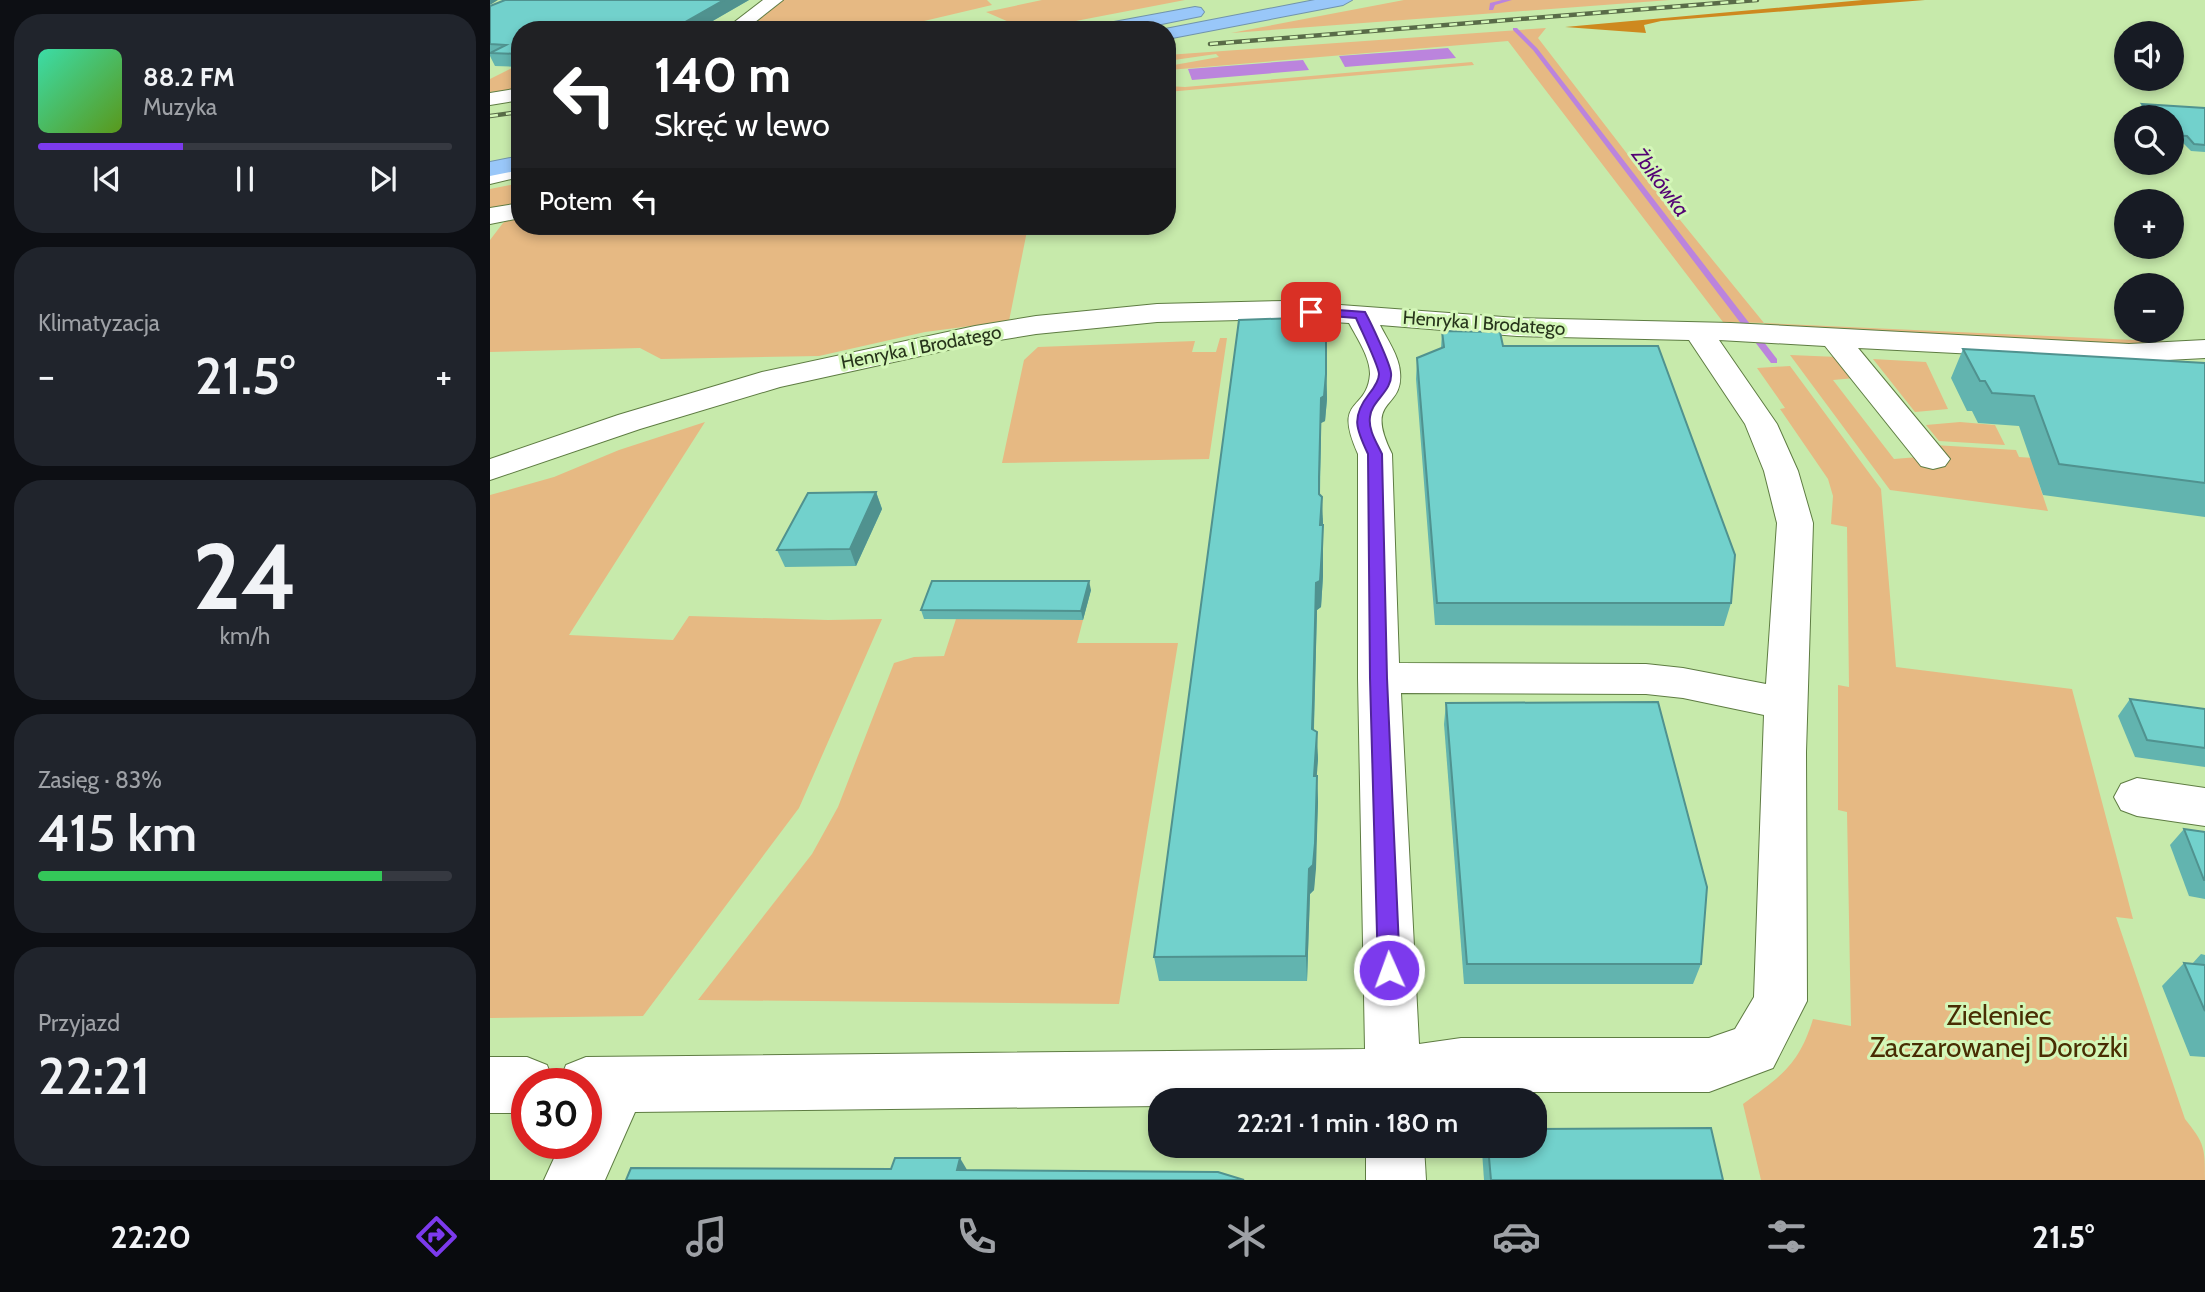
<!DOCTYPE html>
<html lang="pl">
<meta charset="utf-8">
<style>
:root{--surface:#171b24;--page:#20242c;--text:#f1f3f6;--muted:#9ea1a6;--line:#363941;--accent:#7c3aed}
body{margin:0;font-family:Cabin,sans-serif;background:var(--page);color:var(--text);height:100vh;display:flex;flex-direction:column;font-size:26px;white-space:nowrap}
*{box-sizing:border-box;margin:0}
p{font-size:23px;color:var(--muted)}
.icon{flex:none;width:38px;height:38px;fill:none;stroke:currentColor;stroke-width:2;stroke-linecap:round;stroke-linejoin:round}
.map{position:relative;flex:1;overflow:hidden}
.sheet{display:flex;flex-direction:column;gap:14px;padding:14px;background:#0d0f14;width:490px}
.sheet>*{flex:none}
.top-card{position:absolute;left:21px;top:21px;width:665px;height:214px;border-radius:28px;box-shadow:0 4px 10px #0003;background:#202124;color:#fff;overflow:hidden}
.buttons{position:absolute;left:1624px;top:21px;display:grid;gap:14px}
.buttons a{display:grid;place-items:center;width:70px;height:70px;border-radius:50%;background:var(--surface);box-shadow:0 4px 10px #0003;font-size:35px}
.speed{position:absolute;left:21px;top:1068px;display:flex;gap:14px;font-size:35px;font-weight:700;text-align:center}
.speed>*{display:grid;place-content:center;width:91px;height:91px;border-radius:50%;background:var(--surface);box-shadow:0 4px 10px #0003;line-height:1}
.speed .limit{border:10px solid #d22;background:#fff;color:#111}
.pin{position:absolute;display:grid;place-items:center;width:60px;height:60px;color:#fff;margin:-30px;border-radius:14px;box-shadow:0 4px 10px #0006}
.me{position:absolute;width:77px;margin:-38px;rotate:358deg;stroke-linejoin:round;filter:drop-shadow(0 0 5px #0008)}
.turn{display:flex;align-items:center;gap:24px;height:147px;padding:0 28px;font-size:32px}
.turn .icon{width:91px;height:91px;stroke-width:2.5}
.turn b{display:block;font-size:49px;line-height:60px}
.then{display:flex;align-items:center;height:66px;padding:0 28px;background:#0003;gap:14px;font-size:26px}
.big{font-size:52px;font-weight:600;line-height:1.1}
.sheet .widget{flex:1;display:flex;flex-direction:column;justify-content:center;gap:10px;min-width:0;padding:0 24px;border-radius:28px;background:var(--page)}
.sheet .dial{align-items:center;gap:0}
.dial b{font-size:91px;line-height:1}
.song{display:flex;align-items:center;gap:21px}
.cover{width:84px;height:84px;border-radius:10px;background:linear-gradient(135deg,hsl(160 70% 55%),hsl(90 70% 35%))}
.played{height:7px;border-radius:4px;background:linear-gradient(90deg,var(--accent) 35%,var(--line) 35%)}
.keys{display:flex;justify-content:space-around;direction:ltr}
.heat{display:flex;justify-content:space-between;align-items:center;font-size:38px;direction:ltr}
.charge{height:10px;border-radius:5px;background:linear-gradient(90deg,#34c759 83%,var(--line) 0)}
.trip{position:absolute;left:658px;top:1088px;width:399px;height:70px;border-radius:28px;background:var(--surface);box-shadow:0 4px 10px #0003;font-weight:600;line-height:70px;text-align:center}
.tab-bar{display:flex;height:112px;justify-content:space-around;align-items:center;background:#090b0e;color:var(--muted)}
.tab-bar .icon{width:49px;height:49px}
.tab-bar .current{color:var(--accent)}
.tab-bar b{font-size:32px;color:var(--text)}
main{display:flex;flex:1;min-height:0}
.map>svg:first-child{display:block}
.green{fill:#e6b983}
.forest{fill:#ce891f}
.water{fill:#bb84dd}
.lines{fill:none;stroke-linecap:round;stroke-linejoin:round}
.stream{fill:#bb84dd;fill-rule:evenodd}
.minor-casing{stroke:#5e7c42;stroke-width:2}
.highway-casing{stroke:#7194ab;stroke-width:2}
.minor{fill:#fff;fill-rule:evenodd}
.highway{fill:#99c7f9;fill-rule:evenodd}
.rail-casing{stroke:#596c48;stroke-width:4.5}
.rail{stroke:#d4f7b8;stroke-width:2.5;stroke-dasharray:8;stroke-linecap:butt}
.wall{fill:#62b4af}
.shaded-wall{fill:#50928f}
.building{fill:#72d1cc;stroke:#50928f;stroke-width:2}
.route{fill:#7c3aed;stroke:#51269a;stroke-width:2}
.labels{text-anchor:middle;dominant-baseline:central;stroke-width:6;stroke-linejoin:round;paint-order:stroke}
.far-street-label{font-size:19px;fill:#27341b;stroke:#d4f7b8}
.far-water-label{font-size:21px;font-style:italic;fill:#530274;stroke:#d4f7b8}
.near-park-label{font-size:28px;fill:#492d03;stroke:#d4f7b8}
</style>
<main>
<section class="sheet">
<div class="widget">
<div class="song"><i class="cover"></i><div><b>88.2 FM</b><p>Muzyka</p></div></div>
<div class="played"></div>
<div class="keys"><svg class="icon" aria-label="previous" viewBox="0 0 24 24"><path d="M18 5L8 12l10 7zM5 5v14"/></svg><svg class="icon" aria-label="pause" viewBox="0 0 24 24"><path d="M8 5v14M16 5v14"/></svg><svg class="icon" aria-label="next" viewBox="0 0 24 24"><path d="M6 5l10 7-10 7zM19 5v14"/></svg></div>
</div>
<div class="widget"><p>Klimatyzacja</p>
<div class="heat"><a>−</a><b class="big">21.5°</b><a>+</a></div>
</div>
<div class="widget dial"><b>24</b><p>km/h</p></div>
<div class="widget"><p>Zasięg · 83%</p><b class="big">415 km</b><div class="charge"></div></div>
<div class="widget"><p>Przyjazd</p><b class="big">22:21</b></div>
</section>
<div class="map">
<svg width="1715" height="1180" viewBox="0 0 1715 1180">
<rect width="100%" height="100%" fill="#c7eaab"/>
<g class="green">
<polygon points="293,0 497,0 502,5 396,30 252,30"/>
<polygon points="552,0 695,0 539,30 486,30 519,22 496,12"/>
<polygon points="914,0 1180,0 741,33"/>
<polygon points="1056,28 1048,38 1155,177 1274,323 1687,342 1632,344 1277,327 1274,323 1233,322 1018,41 679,70 684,65 729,57 726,54 677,61 677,55"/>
<polygon points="982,62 984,65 677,92 677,86 695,87"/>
<polygon points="30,64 30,89 0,92 0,79"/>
<polygon points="30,183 30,206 0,212 0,189"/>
<polygon points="30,214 30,226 538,226 519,321 435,332 329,356 171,359 150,348 0,352 0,240 13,223"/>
<polygon points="730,338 737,338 719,459 512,463 534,360 548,347 705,341 702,352 726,352"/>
<polygon points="1300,355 1348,357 1365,378 1343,380 1404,459 1428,457 1444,445 1526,450 1529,457 1559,459 1546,475 1558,511 1400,490"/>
<polygon points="1383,359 1436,362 1458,409 1425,412"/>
<path d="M 1300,366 L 1391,489 L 1406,667 L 1582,689 L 1643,919 L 1626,917 L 1695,1119 C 1715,1144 1715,1148 1715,1180 L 1271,1180 L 1253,1104 C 1291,1076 1309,1065 1323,1019 L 1361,1026 L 1357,812 L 1348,810 L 1348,685 L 1359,687 L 1357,527 L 1341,524 L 1343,496 L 1338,479 L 1290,409 L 1295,408 L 1267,368 Z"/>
<polygon points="215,422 79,635 183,640 199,616 338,620 392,619 309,808 153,1016 0,1018 0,495 64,477 129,450"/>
<polygon points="1470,422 1505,425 1515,445 1449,441 1436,425"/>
<polygon points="466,619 593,620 587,643 688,643 629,1004 208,1000 322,854 348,807 404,663 424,657 454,656"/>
</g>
<polygon class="forest" points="1373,0 1435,0 1171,21 1154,25 1156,33 1075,27"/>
<g class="water">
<polygon points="958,48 966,58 855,67 849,56"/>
<polygon points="813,60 819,70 702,80 698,69"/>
</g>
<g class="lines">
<g class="stream">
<polygon points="1012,0 1022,0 1005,5 1003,10 999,10 1000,3"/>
<polygon points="1023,28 1027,28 1047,48 1287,359 1287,363 1281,363 1043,50 1023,30"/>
</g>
<defs>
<g id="minor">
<polygon points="273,0 293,0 255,30 234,30"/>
<polygon points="30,88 30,100 0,105 0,93"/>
<polygon points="30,163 30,177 0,184 0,170"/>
<polygon points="30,203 30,218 0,224 0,208"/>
<path d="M 796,301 L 1027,318 L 1241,323 L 1639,344 L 1715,340 L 1715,358 L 1639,362 L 1368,348 L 1460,459 L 1455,466 L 1443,469 L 1431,466 L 1335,346 L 1229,340 L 1287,424 L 1308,471 L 1323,523 L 1316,752 L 1317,1001 L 1283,1068 L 1219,1092 L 971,1092 L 932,1101 L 670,1101 L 670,1106 L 145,1112 L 115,1180 L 54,1180 L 71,1143 L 96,1143 L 96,1083 L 69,1083 L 76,1065 L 96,1057 L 875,1049 L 868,678 L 868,454 C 842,396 877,413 880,374 C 880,357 867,338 859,323 L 796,319 L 667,322 L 546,334 L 485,344 L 290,387 L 150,429 L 0,480 L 0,459 L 128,415 L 272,372 L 485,326 L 546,316 L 667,304 ZM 890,325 L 1027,336 L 1199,340 L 1255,424 L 1274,471 L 1287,523 L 1276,684 L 1193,668 L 1156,664 L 909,663 L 902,454 C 873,396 914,411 910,372 C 909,356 897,339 890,325 ZM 911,693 L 1156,694 L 1193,698 L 1274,715 L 1264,997 L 1245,1029 L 1219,1038 L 971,1038 L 929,1044 Z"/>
<polygon points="1647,778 1715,788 1715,826 1647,816 1631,810 1624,797 1631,784"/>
<polygon points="0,1057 37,1057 57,1065 64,1083 37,1083 37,1113 0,1113"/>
<polygon points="876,1146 934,1146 936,1180 876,1180"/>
</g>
<g id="highway">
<polygon points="825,0 862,0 853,5 677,39 677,30 670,30"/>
<polygon points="705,7 711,8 714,12 711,16 642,30 604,30 613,24"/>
<polygon points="30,156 30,170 0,176 0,162"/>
</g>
</defs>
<use href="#minor" class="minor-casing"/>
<use href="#highway" class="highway-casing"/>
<use href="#minor" class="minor"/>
<use href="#highway" class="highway"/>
<defs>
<g id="rail">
<polyline points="720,44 1267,0"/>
<polyline points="0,116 30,112"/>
</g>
</defs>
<use href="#rail" class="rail-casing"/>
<use href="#rail" class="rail"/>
</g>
<g class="wall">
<polygon points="15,0 259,0 207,30 30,30 30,67 5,66 0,56 0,6"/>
<polygon points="1652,104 1715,108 1715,152 1701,151 1693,143 1682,142 1682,117 1654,117 1648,111"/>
<polygon points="952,331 1013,346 1241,603 1234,626 945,625 926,379 927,358 951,348"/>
<polygon points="833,336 837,399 835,421 831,423 830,495 833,525 833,576 831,607 827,610 824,729 828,759 826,776 828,802 824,890 820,894 817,981 669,981 664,957"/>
<polygon points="1473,349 1715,363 1715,517 1553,495 1529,426 1488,423 1482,411 1477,411 1461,378"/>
<polygon points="386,492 392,509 366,566 295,567 287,550"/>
<polygon points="601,590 593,620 434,619 431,610"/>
<polygon points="1640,699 1715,709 1715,767 1645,757 1628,716"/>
<polygon points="956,703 1211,964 1203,984 974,984 954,724"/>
<polygon points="1694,829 1715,832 1715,899 1699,896 1680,845"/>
<polygon points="1711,954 1715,955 1715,1057 1700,1056 1672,986 1694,963 1702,964"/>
<polygon points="993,1146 1045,1146 1233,1180 994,1180 992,1151"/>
</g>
<g class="shaded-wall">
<polygon points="0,0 8,0 0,5"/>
<polygon points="234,0 259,0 207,30 181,30"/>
<polygon points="836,337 837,399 835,421 831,423 829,520 829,494 831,398"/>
<polygon points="386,492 392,509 366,566 360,549"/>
<polygon points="832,497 833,523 830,551 830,525"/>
<polygon points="833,525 833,576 831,607 827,610 823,755 822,729 826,583"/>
<polygon points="599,581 601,590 593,620 591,611"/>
<polygon points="827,732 828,759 825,802 824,776"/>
<polygon points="827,776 828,802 826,869 824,890 820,894 817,981 816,956 819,869"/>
<polygon points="470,1158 483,1180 467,1170"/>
</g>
<g class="building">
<polygon points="15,0 234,0 181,30 30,30 30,54 0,53 16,45 0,44 0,6"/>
<polygon points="1652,104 1715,108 1715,145 1704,144 1697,136 1682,135 1682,117 1663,117"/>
<polygon points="805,318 833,322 833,336 836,337 836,374 834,396 831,398 829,477 829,494 832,497 830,525 833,525 832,549 830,581 826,583 823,703 822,729 827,732 824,776 827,776 825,843 823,865 819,869 816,956 664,957 749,320"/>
<polygon points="952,331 1010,332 1013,346 1168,346 1245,555 1241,603 947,603 927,358 954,347"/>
<polygon points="1473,349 1715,363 1715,483 1569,464 1544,396 1502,393 1495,381 1490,381"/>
<polygon points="386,492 360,549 287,550 318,493"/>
<polygon points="442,581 599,581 591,611 431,610"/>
<polygon points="1640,699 1715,709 1715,748 1657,740"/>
<polygon points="1168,702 1217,887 1211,964 977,964 956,703"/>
<polygon points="1694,829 1715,832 1715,880 1714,880"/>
<polygon points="1694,963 1715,965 1715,1011"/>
<polygon points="1221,1128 1233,1180 1001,1180 998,1146 1045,1146 1045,1129"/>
<polygon points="405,1158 470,1158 467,1170 728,1172 754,1180 136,1180 141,1168 401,1169"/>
</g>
<path class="route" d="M 821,308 L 875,312 C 881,323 900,363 901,373 C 903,391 881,401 880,417 C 878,430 887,443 892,454 L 897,678 L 910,970 L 907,977 L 899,979 L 892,977 L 888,970 L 880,678 L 878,454 C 866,429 861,417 879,394 C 883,389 889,381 889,374 C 888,364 871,330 866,318 L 816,314 L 816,309 Z"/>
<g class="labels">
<g class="far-street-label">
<text transform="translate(994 323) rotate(4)">Henryka I Brodatego</text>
<text transform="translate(431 347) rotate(-11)">Henryka I Brodatego</text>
</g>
<g class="far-water-label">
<text transform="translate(1171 182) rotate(53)">Żbikówka</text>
</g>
<g class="near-park-label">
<text x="1509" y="1015">Zieleniec<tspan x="1509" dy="32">Zaczarowanej Dorożki</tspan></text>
</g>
</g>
</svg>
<div class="buttons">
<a><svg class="icon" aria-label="sound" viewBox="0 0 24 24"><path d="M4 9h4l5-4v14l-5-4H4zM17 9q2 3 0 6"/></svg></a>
<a><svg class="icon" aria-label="search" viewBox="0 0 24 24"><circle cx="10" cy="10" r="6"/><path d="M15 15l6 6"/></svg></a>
<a>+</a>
<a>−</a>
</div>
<div class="speed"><div class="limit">30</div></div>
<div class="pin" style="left:821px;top:312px;background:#d93025"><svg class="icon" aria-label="arrive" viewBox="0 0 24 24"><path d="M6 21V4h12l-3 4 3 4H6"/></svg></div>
<svg class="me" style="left:899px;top:970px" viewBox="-20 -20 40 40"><circle r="17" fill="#7c3aed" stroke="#fff" stroke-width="3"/><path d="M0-11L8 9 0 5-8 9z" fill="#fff"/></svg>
<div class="trip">22:21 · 1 min · 180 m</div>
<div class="top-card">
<div class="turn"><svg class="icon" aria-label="left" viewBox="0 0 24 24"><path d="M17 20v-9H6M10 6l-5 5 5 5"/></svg><div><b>140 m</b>Skręć w lewo</div></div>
<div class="then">Potem<svg class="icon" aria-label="left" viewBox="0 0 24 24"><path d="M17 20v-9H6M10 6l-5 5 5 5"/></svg></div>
</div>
</div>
</main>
<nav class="tab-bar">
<b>22:20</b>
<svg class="icon current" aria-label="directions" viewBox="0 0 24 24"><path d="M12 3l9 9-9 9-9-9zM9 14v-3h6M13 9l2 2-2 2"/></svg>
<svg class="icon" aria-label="music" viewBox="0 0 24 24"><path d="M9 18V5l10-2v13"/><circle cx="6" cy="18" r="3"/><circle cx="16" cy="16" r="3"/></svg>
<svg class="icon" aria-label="phone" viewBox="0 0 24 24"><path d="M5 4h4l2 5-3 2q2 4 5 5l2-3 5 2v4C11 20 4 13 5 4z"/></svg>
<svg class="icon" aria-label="climate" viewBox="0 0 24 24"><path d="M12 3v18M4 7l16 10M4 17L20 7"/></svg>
<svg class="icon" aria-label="car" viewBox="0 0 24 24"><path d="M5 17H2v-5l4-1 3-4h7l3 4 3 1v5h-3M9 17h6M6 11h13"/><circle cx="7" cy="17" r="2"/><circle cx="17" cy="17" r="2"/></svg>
<svg class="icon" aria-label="filters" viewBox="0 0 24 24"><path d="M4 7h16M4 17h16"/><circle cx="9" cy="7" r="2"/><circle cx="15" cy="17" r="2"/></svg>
<b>21.5°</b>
</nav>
